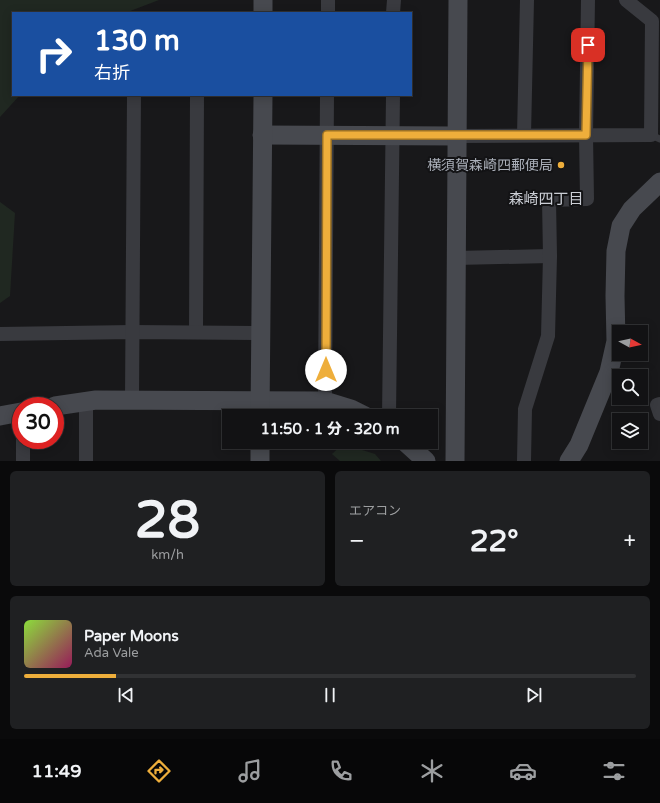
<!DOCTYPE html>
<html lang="ja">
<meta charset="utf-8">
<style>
:root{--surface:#121214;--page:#1f2022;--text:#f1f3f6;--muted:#9c9ea0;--line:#313234;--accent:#eeae3b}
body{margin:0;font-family:"Varela Round","Noto Sans JP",sans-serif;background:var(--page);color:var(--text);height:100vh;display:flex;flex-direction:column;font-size:15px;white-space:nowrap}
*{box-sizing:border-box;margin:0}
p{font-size:13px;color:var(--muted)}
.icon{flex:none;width:22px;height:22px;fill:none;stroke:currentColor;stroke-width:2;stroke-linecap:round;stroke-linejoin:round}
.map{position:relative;height:461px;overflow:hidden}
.side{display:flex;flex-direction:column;gap:10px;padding:10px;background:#0a0a0b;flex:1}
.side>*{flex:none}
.guide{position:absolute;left:12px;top:12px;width:400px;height:84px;border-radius:0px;box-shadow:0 2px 10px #0003,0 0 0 1px var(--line);background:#1a4fa0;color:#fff;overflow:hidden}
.needle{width:26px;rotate:98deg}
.controls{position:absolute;left:612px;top:325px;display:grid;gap:8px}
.controls a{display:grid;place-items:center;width:36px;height:36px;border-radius:0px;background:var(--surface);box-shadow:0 2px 10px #0003,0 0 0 1px var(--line);font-size:20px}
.speed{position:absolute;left:12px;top:397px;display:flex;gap:8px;font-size:20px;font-weight:700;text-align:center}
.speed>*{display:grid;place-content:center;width:52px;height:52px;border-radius:50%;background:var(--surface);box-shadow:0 2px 10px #0003,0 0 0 1px var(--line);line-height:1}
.speed .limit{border:6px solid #d22;background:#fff;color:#111}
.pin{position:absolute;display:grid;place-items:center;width:34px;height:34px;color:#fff;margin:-17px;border-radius:8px;box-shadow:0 2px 6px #0006}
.me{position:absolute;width:44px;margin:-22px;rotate:0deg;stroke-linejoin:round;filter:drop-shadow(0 0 3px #0008)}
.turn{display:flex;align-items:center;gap:14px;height:84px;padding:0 16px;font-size:18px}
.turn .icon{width:52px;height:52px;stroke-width:2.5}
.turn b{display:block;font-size:28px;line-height:34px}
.big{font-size:30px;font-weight:800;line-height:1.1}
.side .card{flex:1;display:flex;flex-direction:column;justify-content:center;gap:6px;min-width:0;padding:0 14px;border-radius:6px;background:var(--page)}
.side .dial{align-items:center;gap:0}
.dial b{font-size:52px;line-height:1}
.song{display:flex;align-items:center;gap:12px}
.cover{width:48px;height:48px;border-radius:6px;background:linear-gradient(135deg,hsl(90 70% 55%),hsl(330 70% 35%))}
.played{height:4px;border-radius:2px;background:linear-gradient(90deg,var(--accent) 15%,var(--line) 15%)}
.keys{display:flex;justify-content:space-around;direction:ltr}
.heat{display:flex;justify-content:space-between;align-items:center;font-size:22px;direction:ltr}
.side .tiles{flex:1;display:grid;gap:10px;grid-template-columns:1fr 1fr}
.card:last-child{grid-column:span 2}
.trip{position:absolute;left:222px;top:409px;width:216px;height:40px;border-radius:0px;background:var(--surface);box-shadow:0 2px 10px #0003,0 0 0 1px var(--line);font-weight:800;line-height:40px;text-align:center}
.tabs{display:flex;height:64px;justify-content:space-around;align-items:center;background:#070708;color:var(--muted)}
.tabs .icon{width:28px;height:28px}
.tabs .selected{color:var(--accent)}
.tabs b{font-size:18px;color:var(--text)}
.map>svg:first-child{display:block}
.green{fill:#202821}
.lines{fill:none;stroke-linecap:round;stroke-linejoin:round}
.lane{stroke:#393a3f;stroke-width:7}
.street{stroke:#393a3f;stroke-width:14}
.secondary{stroke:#47494f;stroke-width:19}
.route-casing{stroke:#9b7126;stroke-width:10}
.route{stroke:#eeae3b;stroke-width:7}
.poi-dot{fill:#eeae3b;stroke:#131315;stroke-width:1.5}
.labels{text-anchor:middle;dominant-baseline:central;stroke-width:4;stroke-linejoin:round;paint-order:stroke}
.poi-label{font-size:14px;fill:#aaafb9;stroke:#131315;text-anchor:end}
.neighbourhood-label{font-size:15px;fill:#cbced5;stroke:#131315}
</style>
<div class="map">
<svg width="660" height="461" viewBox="0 0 660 461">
<rect width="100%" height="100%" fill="#18181a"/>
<g class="green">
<polygon points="0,0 159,0 125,13 13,13 13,95 20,95 0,117"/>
<polygon points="0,202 15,213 10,296 0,303"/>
<polygon points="343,444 375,454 381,461 340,461 332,454"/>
</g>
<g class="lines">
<polyline class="lane" points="651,135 660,139"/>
<g class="street">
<polyline points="328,13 328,0"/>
<polyline points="393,13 394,0"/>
<polyline points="524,135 527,0"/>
<polyline points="457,136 651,135 652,21 626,0"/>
<polyline points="456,258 550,256"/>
<polyline points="196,332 197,95"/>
<polyline points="0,334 132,332 261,333"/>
<polyline points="86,400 86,461"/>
<polyline points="132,400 134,95"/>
<polyline points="325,401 327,95"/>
<polyline points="660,404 657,405 660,414"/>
<polyline points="389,416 393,95"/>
<polyline points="23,461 23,440"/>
<polyline points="524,461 525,409 548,336 550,256 549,200 587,199 586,135 588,0"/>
</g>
<g class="secondary">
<polyline points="263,13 263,0"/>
<polyline points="262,135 457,136"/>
<polyline points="55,406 96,400 325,401 351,409 365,416"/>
<polyline points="0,416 21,412"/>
<polyline points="260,416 263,95"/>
<polyline points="405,442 426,461"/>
<polyline points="260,461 260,442"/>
<polyline points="455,461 458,0"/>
<polyline points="569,461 579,445 609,372 616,341 615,296 616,251 621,226 632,209 660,182"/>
</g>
</g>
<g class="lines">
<defs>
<polyline id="route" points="326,370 327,135 586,135 588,45"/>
</defs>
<use href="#route" class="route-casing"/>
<use href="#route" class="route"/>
</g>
<circle class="poi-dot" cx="561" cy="165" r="4"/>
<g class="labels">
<g class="poi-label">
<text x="553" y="165">横須賀森崎四郵便局</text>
</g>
<g class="neighbourhood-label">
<text x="546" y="199">森崎四丁目</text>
</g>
</g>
</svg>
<div class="controls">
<a><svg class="needle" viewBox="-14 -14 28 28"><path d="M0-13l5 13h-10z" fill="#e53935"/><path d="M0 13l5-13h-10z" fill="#9c9ea0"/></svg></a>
<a><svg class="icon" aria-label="search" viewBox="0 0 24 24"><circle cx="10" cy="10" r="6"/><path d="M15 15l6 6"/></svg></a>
<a><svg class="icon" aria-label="layers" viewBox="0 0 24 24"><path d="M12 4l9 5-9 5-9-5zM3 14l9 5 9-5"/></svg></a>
</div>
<div class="speed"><div class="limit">30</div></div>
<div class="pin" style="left:588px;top:45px;background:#d93025"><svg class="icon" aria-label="arrive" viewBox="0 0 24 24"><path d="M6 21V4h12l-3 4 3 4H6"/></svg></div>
<svg class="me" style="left:326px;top:370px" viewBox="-20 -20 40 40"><circle r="19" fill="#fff"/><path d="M0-13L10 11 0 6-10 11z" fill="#eeae3b"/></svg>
<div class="trip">11:50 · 1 分 · 320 m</div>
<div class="guide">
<div class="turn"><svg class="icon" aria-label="right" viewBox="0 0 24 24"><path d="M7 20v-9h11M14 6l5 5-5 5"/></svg><div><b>130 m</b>右折</div></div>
</div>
</div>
<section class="side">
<div class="tiles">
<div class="card dial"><b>28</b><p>km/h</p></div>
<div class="card"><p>エアコン</p>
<div class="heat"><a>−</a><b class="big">22°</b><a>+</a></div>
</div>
<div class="card">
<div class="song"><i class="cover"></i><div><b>Paper Moons</b><p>Ada Vale</p></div></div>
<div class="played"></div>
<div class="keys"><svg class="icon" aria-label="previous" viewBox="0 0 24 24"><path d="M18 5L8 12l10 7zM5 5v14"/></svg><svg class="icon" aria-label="pause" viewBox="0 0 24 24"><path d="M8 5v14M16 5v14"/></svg><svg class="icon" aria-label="next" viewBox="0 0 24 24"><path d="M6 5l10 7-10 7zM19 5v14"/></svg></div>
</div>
</div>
</section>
<nav class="tabs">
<b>11:49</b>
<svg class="icon selected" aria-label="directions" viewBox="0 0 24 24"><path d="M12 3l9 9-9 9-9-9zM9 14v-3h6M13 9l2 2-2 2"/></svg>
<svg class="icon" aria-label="music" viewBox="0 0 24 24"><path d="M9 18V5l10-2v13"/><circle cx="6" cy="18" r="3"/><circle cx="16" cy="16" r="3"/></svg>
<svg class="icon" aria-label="phone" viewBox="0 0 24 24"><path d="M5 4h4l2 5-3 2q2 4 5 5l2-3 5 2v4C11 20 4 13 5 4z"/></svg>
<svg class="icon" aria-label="climate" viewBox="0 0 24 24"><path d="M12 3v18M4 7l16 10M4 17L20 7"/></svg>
<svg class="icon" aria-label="car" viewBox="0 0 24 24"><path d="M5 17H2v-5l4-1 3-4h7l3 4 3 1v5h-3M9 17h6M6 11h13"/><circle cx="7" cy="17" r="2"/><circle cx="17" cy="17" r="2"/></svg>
<svg class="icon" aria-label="filters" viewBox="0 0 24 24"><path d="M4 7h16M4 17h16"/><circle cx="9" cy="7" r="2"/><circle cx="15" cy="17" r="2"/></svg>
</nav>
